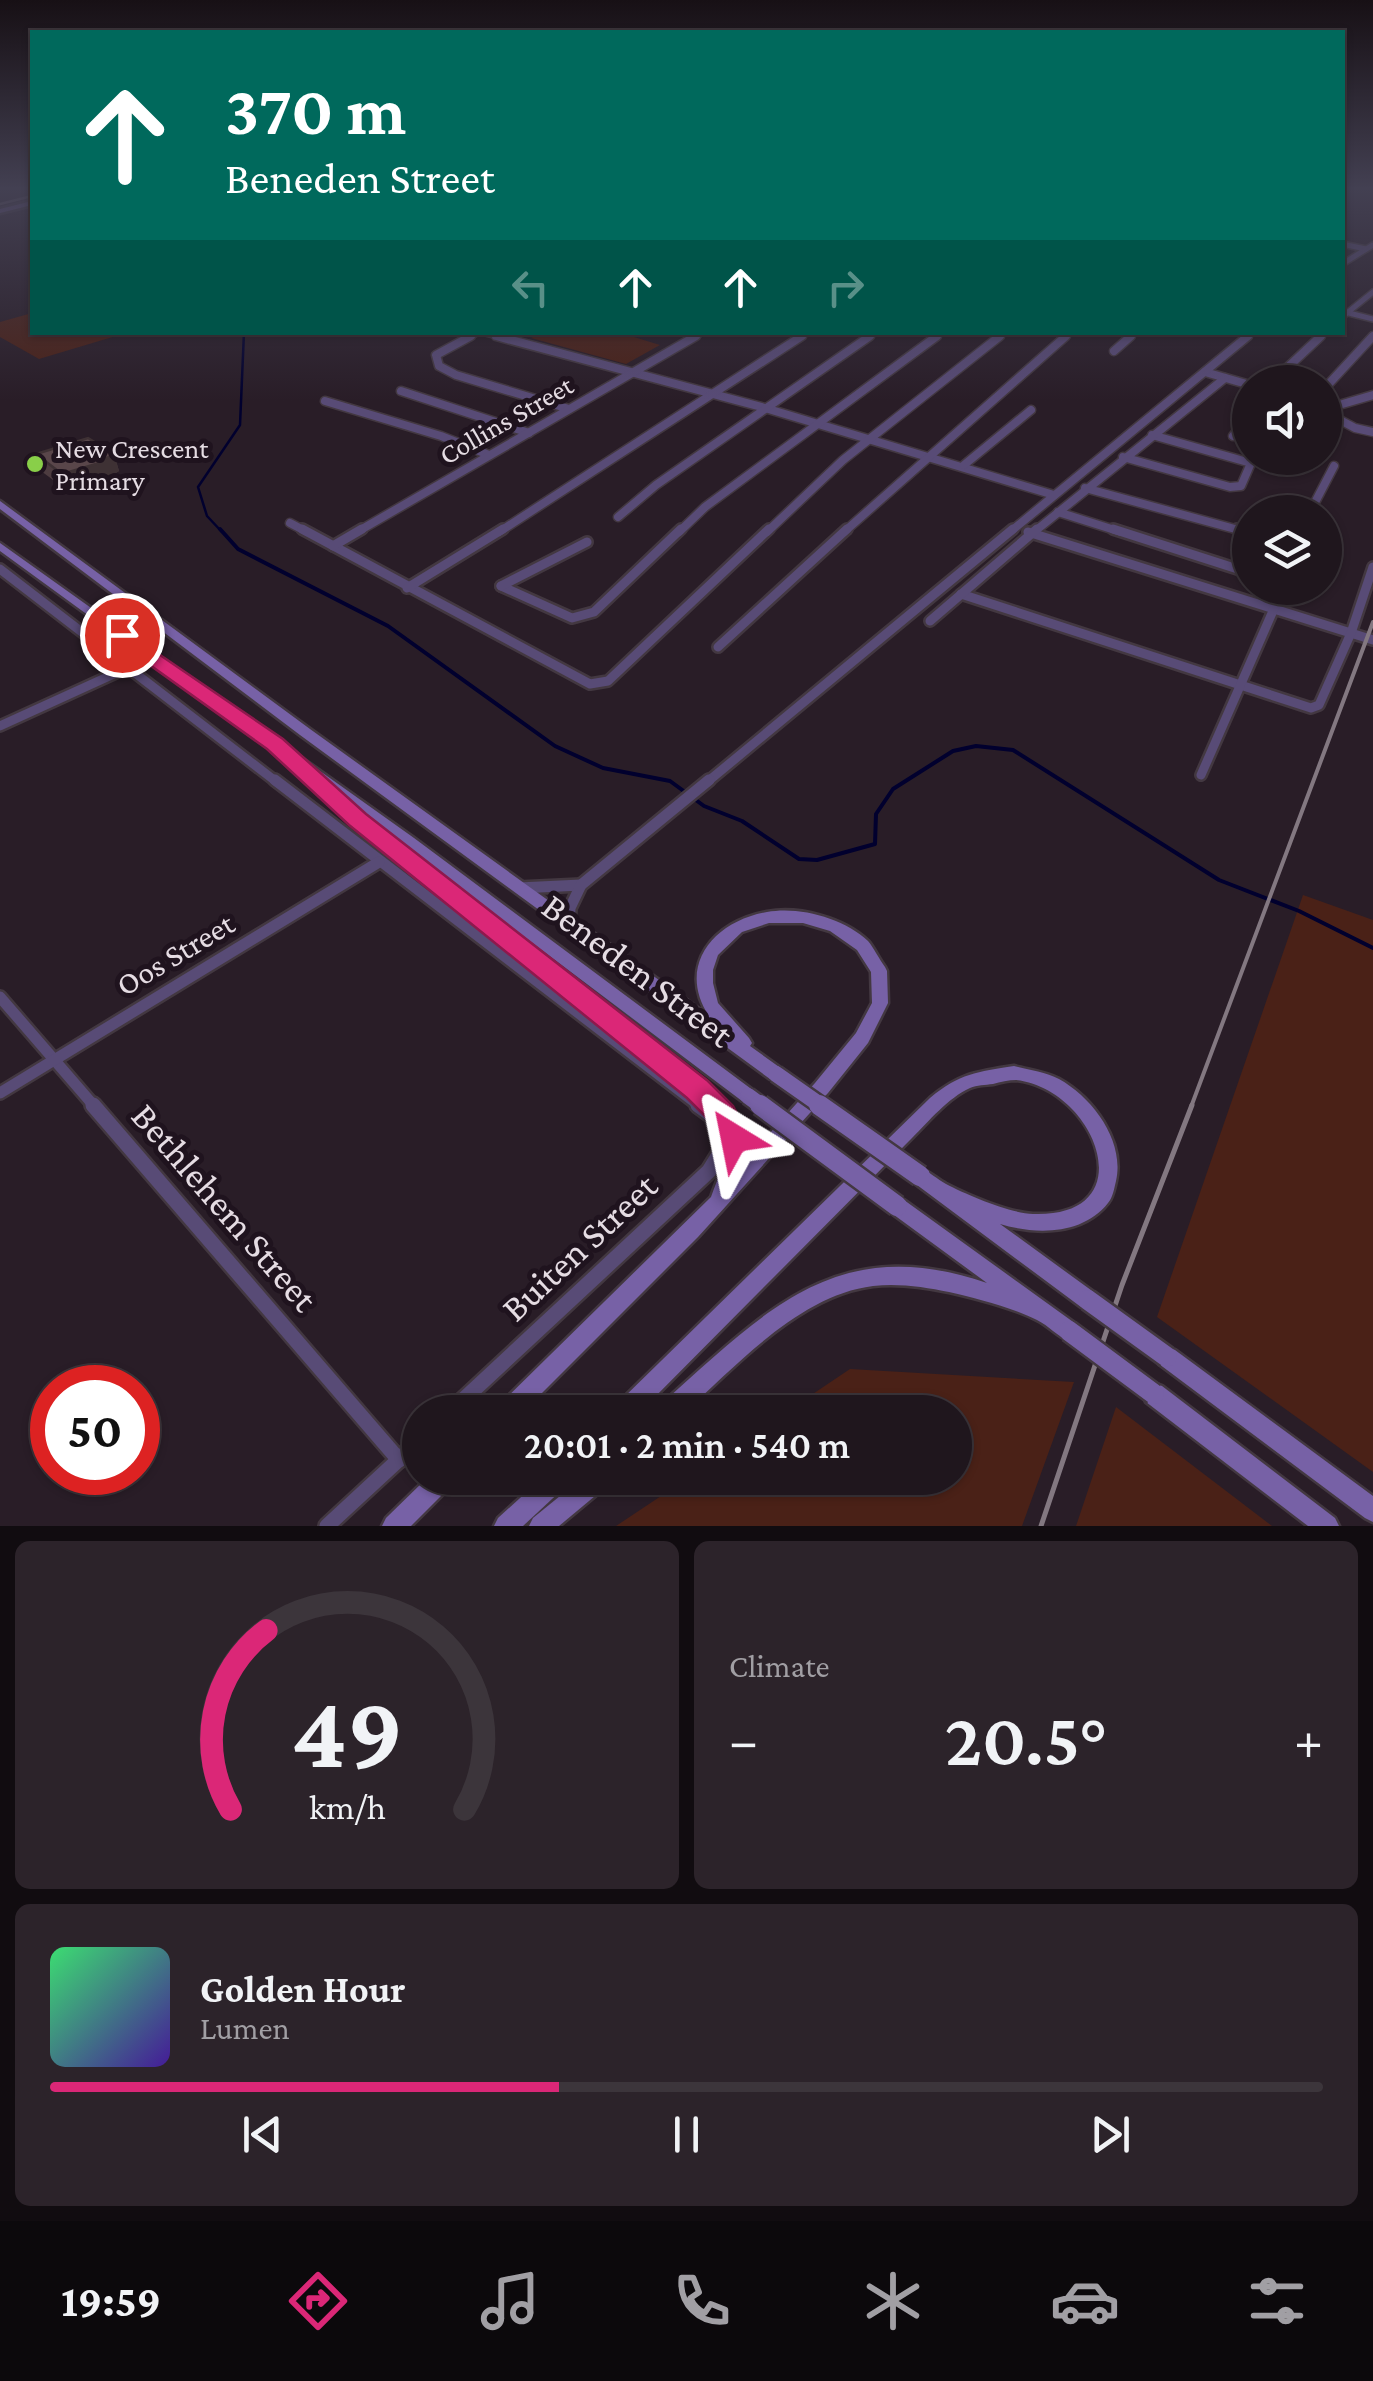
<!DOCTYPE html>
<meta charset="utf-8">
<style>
:root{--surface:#1f161d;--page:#2c232a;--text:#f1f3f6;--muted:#a19fa4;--line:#3c353b;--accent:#db2777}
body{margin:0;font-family:"Crimson Pro",serif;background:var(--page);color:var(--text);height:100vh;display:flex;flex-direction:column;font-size:38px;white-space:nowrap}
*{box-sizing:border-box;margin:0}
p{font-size:32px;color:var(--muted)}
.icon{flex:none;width:55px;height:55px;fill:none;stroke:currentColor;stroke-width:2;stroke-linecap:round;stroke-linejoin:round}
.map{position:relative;height:1526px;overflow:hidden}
.side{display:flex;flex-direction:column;gap:15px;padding:15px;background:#110c10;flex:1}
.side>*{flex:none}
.top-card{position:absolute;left:30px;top:30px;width:1315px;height:305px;border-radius:0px;box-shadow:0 2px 8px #0004,0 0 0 2px var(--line);background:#00695c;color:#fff;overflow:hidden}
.buttons{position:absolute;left:1232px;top:365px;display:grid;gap:20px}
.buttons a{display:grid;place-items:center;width:110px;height:110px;border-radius:50%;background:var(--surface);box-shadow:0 2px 8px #0004,0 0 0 2px var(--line);font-size:50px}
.speed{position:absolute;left:30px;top:1365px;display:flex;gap:20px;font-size:50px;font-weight:700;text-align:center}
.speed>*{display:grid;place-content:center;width:130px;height:130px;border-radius:50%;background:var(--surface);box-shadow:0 2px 8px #0004,0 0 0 2px var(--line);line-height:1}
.speed .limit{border:15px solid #d22;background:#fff;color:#111}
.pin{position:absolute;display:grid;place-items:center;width:85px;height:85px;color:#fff;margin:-42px;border:5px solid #fff;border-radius:50%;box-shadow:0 2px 10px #0007}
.me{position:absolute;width:110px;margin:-55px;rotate:325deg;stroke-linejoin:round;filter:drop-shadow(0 0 8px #0008)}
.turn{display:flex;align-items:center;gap:35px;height:210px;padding:0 30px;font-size:45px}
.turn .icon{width:130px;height:130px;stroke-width:2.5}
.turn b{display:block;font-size:70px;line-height:85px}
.lanes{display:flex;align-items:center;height:95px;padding:0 30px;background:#0003;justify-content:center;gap:50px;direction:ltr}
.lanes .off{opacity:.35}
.big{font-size:75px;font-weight:600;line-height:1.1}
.side .widget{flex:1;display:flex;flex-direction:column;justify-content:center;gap:15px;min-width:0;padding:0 35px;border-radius:15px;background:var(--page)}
.side .dial{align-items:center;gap:0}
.dial svg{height:260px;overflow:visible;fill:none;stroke:var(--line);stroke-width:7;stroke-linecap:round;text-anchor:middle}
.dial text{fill:var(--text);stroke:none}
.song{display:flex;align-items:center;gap:30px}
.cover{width:120px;height:120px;border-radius:15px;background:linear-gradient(135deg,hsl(140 70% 55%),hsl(260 70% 35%))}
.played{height:10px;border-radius:5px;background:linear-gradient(90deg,var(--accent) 40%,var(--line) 40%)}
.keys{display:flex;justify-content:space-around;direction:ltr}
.heat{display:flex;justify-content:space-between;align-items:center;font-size:55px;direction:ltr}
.side .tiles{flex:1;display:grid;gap:15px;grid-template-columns:1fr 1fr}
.widget:last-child{grid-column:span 2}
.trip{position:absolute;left:402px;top:1395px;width:570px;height:100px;border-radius:50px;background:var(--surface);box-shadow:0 2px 8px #0004,0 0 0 2px var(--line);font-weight:600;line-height:100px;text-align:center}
.dock{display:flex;height:160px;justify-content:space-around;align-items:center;background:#0c090c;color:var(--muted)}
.dock .icon{width:70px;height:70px}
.dock .active{color:var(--accent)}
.dock b{font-size:45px;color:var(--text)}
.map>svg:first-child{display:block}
.green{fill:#4a2117}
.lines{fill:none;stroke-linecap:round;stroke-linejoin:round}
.stream-far1{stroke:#01002e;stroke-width:2.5}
.stream{stroke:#01002e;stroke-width:4}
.street-far4-casing{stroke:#433841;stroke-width:8}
.street-far3-casing{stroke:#433841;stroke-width:11}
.street-far2-casing{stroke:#433841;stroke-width:14}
.street-far1-casing{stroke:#433841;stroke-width:16}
.street-casing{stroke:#433841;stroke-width:20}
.secondary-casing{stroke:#433841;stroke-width:5}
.street-far4{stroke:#584b76;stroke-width:5}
.street-far3{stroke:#584b76;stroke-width:8}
.street-far2{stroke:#584b76;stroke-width:9}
.street-far1{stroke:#584b76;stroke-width:11}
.street{stroke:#584b76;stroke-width:15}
.secondary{fill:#7761a6;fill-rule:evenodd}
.rail-far2{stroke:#837881;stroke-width:2.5}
.rail-far1{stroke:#837881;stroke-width:4}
.rail{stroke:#837881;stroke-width:5}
.secondary-bridge-far1-casing{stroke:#433841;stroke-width:21;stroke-linecap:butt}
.secondary-bridge-casing{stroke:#433841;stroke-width:25;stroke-linecap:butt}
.secondary-bridge-far1{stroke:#7761a6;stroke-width:16}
.secondary-bridge{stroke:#7761a6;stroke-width:20}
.wall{fill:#4d3c40}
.shaded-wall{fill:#3e3134}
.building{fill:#59464a;stroke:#3e3134;stroke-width:2.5}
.route{fill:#db2777;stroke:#8e194d;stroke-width:2.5}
.poi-dot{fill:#89cf49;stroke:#1f131e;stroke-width:4}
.labels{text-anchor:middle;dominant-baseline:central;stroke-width:10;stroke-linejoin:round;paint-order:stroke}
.far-street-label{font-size:28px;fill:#e5dce3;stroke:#1f131e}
.far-poi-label{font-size:28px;fill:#e5dce3;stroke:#1f131e;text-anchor:start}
.street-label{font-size:32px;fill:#e5dce3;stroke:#1f131e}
.near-street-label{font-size:38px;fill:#e5dce3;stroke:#1f131e}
</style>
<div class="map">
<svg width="1373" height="1526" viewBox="0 0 1373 1526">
<rect width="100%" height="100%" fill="#291d27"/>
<g class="green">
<polygon points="32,313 32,332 126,333 39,359 0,337 0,322"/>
<polygon points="542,332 621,333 660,345 626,364 531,338"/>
<polygon points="1303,895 1373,920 1373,1472 1157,1317"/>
<polygon points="850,1369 1074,1382 1022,1526 616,1526 688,1478 955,1478 955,1412 786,1412"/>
<polygon points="1116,1407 1272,1526 1076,1526"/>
</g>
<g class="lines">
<polyline class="stream-far1" points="222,532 207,516 198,487 240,425 244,332"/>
<polyline class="stream" points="220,529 238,549 388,626 555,746 603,768 670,781 704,806 742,821 799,859 817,860 875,844 876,814 893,789 953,751 976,746 1013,750 1219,880 1299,911 1373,948"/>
<defs>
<g id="street-far4">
<polyline points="1342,244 1366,249"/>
<polyline points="1342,264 1373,245"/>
<polyline points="1345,312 1373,319"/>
<polyline points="1342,317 1373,292"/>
<polyline points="482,332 506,338"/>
<polyline points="467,338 479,332"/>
<polyline points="692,338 703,332"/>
<polyline points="798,338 808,332"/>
<polyline points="867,338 876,332"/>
<polyline points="933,338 942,332"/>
<polyline points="997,338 1005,332"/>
<polyline points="1064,338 1071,332"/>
<polyline points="1128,338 1135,332"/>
<polyline points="1245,338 1253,332"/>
<polyline points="1318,338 1325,332"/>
</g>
<g id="street-far3">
<polyline points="471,336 436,355 439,366 456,375 569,409"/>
<polyline points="496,336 765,408 1054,495"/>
<polyline points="1114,351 1131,336"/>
<polyline points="1205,372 1250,385"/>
<polyline points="1272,382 1321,336"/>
<polyline points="1325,388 1373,336"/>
<polyline points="401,391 529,433"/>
<polyline points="325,401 441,436 489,455"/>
<polyline points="1325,412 1355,428 1373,432"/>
<polyline points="1327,413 1339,405 1373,395"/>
<polyline points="1233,436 1250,415"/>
<polyline points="1123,457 1230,487 1241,486 1251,463 1152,435"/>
<polyline points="964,465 1031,410"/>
<polyline points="1085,488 1246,532"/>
<polyline points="1058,512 1121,532"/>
<polyline points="1310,512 1334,466"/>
<polyline points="618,517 656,485 870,336"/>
<polyline points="290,523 307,532"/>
<polyline points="357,532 696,336"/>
<polyline points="499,532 802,336"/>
<polyline points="679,532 705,507 937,336"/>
<polyline points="767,532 843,460 1000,336"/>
<polyline points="844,532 1066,336"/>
<polyline points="1010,532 1248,336"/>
<polyline points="1034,532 1225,378"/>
</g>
<g id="street-far2">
<polyline points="302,529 590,684 608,681 769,529"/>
<polyline points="1113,529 1250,573"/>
<polyline points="1237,529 1250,533"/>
<polyline points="1028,532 1373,640"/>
<polyline points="333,546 362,529"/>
<polyline points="0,569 278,783"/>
<polyline points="501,586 572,618 594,612 681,529"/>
<polyline points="501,586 587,542"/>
<polyline points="407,588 503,529"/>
<polyline points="961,594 1311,708 1319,705 1351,633 1373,567"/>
<polyline points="930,621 1037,529"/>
<polyline points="718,647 847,529"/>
<polyline points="0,726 127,668"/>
<polyline points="1201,775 1283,588"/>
<polyline points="706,783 1013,529"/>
</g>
<g id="street-far1">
<polyline points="275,780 701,1107"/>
<polyline points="519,888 581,885"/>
<polyline points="569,925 570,908 581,885 709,780"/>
<polyline points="0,997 95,1107"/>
<polyline points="0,1093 379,862"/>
</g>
<g id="street">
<polyline points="93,1105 399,1460"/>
<polyline points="450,1412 709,1171 722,1150 713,1116 698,1105"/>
<polyline points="327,1526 420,1440"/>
</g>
<g id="secondary">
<polygon points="32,201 32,205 0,213 0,209"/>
<path d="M 0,501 L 310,729 L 709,1016 C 676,966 714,921 767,912 C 799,906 844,918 868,941 C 874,948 879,959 885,967 L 887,971 L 888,1003 L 868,1043 L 828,1093 L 698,1237 L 523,1412 L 497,1412 L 500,1404 L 711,1197 C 725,1158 737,1146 708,1109 L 310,786 L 308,783 L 313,779 L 0,551 L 0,543 L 414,838 L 754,1091 L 757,1096 L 754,1101 L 748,1103 L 742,1101 L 388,834 L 720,1099 C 737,1119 748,1137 742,1164 L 815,1083 L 856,1033 L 872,1003 L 871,972 L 857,950 L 830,931 L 803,923 L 769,923 L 742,932 L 718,955 L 713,970 L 713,983 L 718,1003 L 749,1038 L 752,1043 L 750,1046 L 782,1069 L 785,1074 L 782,1079 L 776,1081 L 770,1079 L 300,735 L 0,509 Z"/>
<path d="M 1014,1066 C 1028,1070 1046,1072 1059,1079 C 1093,1098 1125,1141 1116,1181 C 1114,1189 1113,1197 1108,1203 C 1083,1235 1036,1235 1000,1224 L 1095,1293 L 1098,1300 L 1095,1307 L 1088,1310 L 1081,1307 L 913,1182 L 911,1176 L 913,1170 L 920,1168 C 930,1172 937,1179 946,1184 C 967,1195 1009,1213 1033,1214 C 1146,1218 1096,1089 1016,1080 C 1009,1080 1000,1082 993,1084 C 985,1085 977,1085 970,1088 C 948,1098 929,1121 912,1138 L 640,1412 L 614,1412 L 617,1404 L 930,1098 C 960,1073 977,1072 1014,1066 Z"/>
<path d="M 897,1197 L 904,1200 L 1076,1324 L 1079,1331 L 1076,1338 L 1069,1341 C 1057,1336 1049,1326 1037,1320 C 1014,1308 975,1298 949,1292 C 925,1287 898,1283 873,1286 C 800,1295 737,1365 685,1412 L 658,1412 L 661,1404 C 765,1312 836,1231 987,1283 L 890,1212 L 887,1206 L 890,1200 Z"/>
<polygon points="1167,1347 1175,1350 1373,1496 1373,1522 1365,1518 1159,1364 1156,1357 1159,1350"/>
<polygon points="1154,1383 1162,1386 1335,1518 1339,1526 1308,1526 1146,1402 1143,1394 1146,1386"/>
<polygon points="427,1478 454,1478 451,1486 411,1526 382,1526 386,1518"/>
<polygon points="542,1478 569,1478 566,1486 523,1526 494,1526 498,1518"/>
<polygon points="582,1478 610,1478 607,1486 559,1526 529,1526 533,1518"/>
</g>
</defs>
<use href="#street-far4" class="street-far4-casing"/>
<use href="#street-far3" class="street-far3-casing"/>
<use href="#street-far2" class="street-far2-casing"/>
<use href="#street-far1" class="street-far1-casing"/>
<use href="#street" class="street-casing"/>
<use href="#secondary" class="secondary-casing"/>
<use href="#street-far4" class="street-far4"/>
<use href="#street-far3" class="street-far3"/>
<use href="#street-far2" class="street-far2"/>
<use href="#street-far1" class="street-far1"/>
<use href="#street" class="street"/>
<use href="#secondary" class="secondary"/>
<polyline class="rail-far2" points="0,204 32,196"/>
<polyline class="rail-far1" points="1191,1107 1373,622"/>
<polyline class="rail" points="1041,1526 1122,1285 1192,1105"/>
<defs>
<g id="secondary-bridge-far1">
<polyline points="776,1074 823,1107"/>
<polyline points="748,1096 763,1107"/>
</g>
<g id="secondary-bridge">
<polyline points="760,1105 897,1206"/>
<polyline points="819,1105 920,1176"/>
<polyline points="1088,1300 1167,1357"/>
<polyline points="1069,1331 1154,1394"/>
</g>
</defs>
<use href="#secondary-bridge-far1" class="secondary-bridge-far1-casing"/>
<use href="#secondary-bridge" class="secondary-bridge-casing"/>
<use href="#secondary-bridge-far1" class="secondary-bridge-far1"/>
<use href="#secondary-bridge" class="secondary-bridge"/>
</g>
<polygon class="wall" points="36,454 114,454 119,471 101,482 68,491 41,471"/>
<polygon class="shaded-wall" points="114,454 119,471 101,482 68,491 62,474"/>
<polygon class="building" points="88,438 114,454 96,464 62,474 36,454"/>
<linearGradient id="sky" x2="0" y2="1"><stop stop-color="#171015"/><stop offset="0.47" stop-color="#434052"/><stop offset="1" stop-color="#434052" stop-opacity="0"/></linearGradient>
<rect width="1373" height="401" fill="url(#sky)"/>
<polygon class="route" points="122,629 283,739 366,814 708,1081 733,1106 750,1138 745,1147 734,1151 724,1147 712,1123 687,1098 349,825 267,749 115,640 115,631"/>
<circle class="poi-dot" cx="35" cy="464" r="10"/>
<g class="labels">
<g class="far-street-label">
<text transform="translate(506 420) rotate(-30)">Collins Street</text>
</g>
<g class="far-poi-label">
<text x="55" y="448">New Crescent<tspan x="55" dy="32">Primary</tspan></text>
</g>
<g class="street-label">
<text transform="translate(175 954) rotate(-31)">Oos Street</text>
</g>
<g class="near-street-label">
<text transform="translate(638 970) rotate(37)">Beneden Street</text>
<text transform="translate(225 1207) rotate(49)">Bethlehem Street</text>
<text transform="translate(579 1247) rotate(-43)">Buiten Street</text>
</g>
</g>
</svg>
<div class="buttons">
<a><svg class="icon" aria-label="sound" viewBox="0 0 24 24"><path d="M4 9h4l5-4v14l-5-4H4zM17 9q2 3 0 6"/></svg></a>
<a><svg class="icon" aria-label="layers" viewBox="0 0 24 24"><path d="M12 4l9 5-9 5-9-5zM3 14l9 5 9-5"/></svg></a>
</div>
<div class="speed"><div class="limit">50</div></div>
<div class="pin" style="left:122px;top:635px;background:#d93025"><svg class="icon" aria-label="arrive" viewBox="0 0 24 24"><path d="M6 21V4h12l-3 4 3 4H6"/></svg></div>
<svg class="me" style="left:734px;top:1138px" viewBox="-20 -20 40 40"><path d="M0-17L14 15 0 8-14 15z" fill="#db2777" stroke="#fff" stroke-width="4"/></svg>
<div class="trip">20:01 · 2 min · 540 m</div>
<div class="top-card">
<div class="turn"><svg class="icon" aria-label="ahead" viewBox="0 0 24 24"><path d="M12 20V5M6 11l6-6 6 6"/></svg><div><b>370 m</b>Beneden Street</div></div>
<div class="lanes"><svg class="icon off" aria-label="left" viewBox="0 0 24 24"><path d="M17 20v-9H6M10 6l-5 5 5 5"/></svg><svg class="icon" aria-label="ahead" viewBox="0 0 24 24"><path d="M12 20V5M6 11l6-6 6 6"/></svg><svg class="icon" aria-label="ahead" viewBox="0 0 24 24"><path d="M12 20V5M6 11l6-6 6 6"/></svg><svg class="icon off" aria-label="right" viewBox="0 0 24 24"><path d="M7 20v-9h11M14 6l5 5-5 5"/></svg></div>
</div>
</div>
<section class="side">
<div class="tiles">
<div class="widget dial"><svg viewBox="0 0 100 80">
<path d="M14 69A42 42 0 1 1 86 69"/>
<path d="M14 69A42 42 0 0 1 25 14" stroke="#db2777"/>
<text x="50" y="56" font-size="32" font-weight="700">49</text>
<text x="50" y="72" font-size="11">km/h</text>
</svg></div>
<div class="widget"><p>Climate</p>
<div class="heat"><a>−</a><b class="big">20.5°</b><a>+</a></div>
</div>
<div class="widget">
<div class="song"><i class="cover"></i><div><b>Golden Hour</b><p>Lumen</p></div></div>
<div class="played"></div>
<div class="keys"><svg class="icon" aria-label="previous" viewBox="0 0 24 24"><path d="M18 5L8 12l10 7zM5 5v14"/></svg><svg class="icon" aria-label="pause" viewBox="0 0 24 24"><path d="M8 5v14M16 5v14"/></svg><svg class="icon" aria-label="next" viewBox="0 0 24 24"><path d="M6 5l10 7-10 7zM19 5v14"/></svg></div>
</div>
</div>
</section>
<nav class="dock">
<b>19:59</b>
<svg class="icon active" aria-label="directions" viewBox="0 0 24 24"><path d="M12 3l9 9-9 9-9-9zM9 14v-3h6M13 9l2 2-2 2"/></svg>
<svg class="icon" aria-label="music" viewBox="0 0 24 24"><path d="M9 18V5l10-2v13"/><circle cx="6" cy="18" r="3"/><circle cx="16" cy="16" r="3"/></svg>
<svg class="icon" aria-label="phone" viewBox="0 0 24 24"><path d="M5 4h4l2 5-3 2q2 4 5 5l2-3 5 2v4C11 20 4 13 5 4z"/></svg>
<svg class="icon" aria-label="climate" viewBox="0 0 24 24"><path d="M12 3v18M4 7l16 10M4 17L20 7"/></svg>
<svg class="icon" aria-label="car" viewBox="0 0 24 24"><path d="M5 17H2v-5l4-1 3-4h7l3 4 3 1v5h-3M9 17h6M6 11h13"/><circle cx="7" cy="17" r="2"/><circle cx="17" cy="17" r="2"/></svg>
<svg class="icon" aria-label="filters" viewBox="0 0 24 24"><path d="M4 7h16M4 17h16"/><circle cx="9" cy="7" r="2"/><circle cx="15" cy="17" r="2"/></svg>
</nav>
